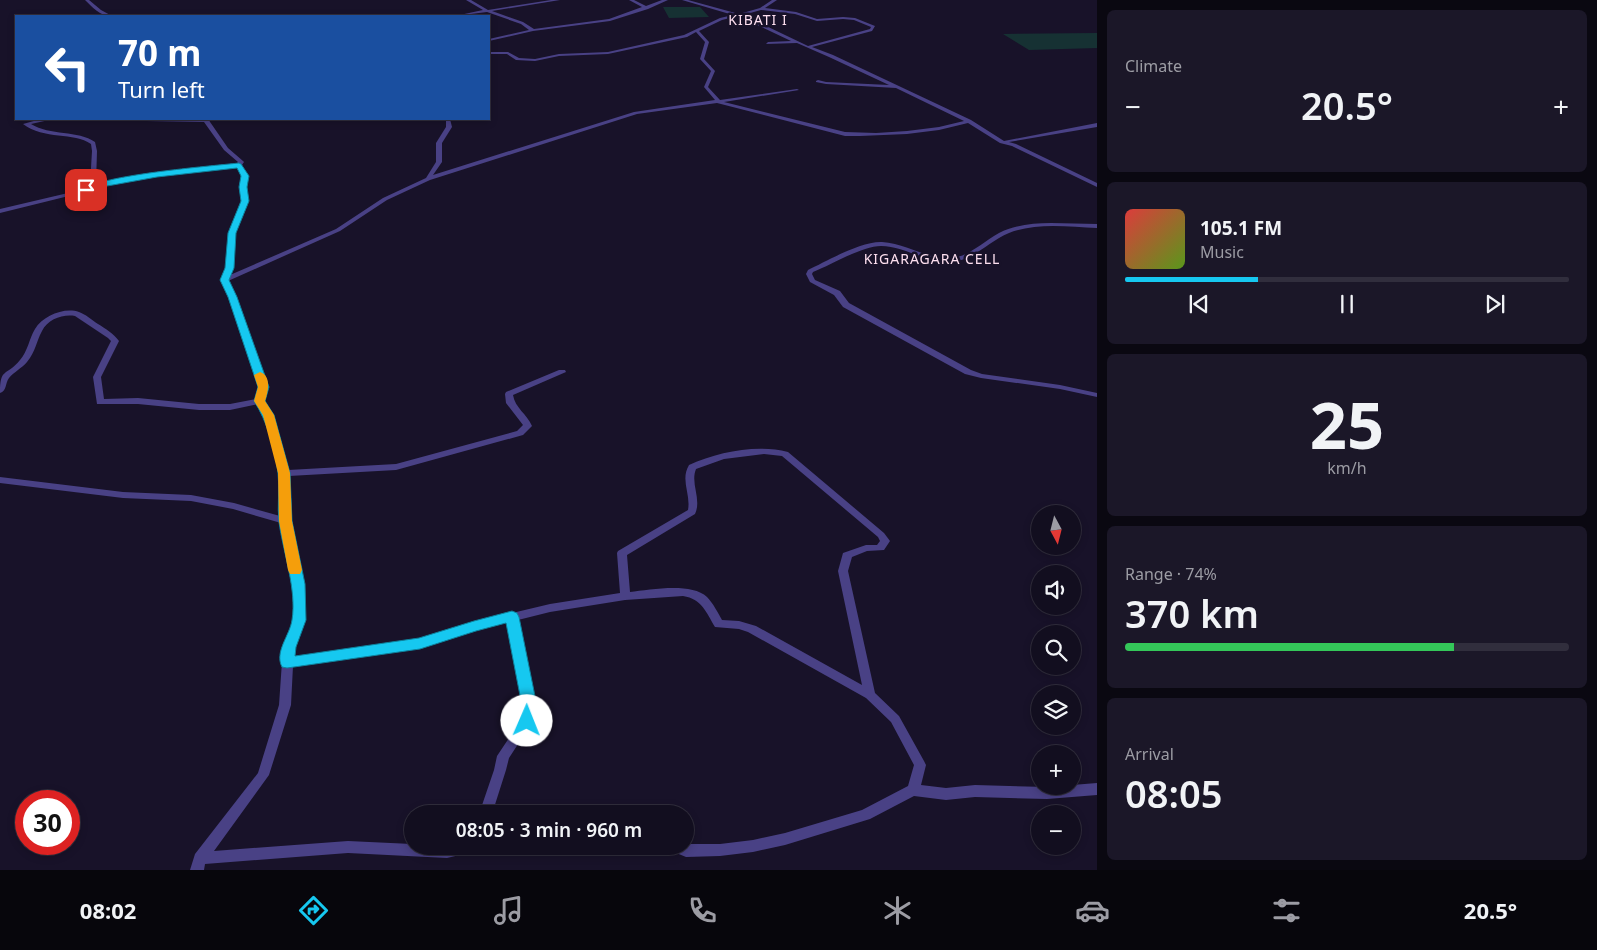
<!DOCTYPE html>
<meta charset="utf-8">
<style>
:root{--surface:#120e1f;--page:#1b1728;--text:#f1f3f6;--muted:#9c9ca4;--line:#312e3d;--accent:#16c8f0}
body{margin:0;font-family:"Noto Sans",sans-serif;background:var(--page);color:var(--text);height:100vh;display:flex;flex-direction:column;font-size:19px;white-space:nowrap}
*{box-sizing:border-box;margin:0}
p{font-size:16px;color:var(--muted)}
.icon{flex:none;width:28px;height:28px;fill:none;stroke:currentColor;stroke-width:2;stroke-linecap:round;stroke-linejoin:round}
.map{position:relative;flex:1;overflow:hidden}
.sheet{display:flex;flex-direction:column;gap:10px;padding:10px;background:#0a0811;width:500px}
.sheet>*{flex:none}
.hud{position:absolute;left:15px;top:15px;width:475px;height:105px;border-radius:0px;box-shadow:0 2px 8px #0003,0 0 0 1px var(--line);background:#1a4fa0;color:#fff;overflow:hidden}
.needle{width:32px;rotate:173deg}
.controls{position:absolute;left:1031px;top:505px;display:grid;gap:10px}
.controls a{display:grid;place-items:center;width:50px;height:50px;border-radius:50%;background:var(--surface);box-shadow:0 2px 8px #0003,0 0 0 1px var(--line);font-size:25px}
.speed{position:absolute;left:15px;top:790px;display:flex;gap:10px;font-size:25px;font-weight:700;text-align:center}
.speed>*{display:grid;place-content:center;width:65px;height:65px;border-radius:50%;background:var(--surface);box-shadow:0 2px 8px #0003,0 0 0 1px var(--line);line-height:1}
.speed .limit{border:8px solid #d22;background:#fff;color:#111}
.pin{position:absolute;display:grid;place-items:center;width:42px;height:42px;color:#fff;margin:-21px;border-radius:10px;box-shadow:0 2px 8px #0006}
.me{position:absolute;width:55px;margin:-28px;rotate:1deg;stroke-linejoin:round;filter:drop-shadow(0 0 4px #0008)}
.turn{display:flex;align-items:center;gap:18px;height:105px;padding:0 20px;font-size:22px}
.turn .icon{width:65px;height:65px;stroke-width:2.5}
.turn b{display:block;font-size:35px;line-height:42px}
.big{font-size:38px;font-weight:600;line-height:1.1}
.sheet .card{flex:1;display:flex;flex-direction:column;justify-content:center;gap:8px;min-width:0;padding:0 18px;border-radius:8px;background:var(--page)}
.sheet .dial{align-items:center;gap:0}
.dial b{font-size:65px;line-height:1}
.song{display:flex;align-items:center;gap:15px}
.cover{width:60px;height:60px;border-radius:8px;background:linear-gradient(135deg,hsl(0 70% 55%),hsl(90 70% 35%))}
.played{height:5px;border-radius:2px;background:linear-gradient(90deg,var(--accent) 30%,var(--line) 30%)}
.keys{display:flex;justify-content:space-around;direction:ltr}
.heat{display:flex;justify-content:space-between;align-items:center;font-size:28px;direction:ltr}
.charge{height:8px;border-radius:4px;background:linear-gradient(90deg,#34c759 74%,var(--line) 0)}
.trip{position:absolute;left:404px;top:805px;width:290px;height:50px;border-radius:25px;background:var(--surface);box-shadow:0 2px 8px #0003,0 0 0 1px var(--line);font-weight:600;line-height:50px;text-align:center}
.tabs{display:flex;height:80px;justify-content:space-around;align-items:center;background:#07060c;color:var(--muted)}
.tabs .icon{width:35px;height:35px}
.tabs .active{color:var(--accent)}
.tabs b{font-size:22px;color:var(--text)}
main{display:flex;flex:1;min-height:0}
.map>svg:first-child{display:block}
.green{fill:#163133}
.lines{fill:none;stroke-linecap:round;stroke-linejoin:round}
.minor{fill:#494185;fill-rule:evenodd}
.route{fill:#16c8f0;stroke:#0e829c}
.slow{fill:#f59e0b}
.labels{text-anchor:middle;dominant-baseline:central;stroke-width:5;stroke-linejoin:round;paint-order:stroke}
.far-quarter-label{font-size:14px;letter-spacing:1px;fill:#fddfef;stroke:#181229}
</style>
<main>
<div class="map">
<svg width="1097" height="870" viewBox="0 0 1097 870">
<rect width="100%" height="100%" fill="#181229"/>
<g class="green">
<polygon points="663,7 700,7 709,17 669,18"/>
<polygon points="1097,33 1097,48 1029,50 1003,34"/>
</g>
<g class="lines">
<g class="minor">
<path d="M 85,0 L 89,0 L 101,10 L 112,16 C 101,17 92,7 85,0 Z"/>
<polygon points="466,0 471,0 488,10 551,0 560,0 492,11 523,22 534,29 609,19 642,7 629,0 634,0 646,6 662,0 668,0 648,9 610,21 533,31 489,41 489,39 529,30 521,24 487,12 455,16 483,10"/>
<path d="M 682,0 L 688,0 L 739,14 L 760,8 L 772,0 L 777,0 L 765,8 L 796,12 L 817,19 L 843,17 L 855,18 L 875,26 L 872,31 L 812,47 L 833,55 L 971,120 L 1004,141 L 1097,123 L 1097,127 L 1009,142 L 1016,144 L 1097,183 L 1097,187 L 1012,146 L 1000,143 L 968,123 L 939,130 L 907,134 L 860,136 L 845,136 L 717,103 L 637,114 L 430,180 L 387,200 L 340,231 L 228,281 L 236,297 L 268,387 L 264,401 L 273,415 L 288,470 L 396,464 L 517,431 L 523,425 L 506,403 L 505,394 L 506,392 L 559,370 L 565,370 L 566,372 L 513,395 C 515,408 527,414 532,426 L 523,435 L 396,470 L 289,476 L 290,521 L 303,584 L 304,620 L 295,647 L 294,658 L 420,640 L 474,622 L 550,604 L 620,593 L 617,553 L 618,551 L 688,510 C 691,494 680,480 689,465 C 718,452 756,444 788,452 L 884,533 L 890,541 L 884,550 L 867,551 L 852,557 L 848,571 L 875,693 L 899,716 L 924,761 L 926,765 L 921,785 L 946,788 L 975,785 L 1047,787 L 1097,783 L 1097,795 L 1047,799 L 975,797 L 946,800 L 914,796 L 870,819 L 785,845 L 753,852 L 720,856 L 686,857 L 669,850 L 667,846 L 685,846 L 685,844 L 720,844 L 753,840 L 785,833 L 862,810 L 908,786 L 914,765 L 891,722 L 866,698 L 748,632 L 739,629 L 715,627 C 706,612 702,599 683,596 L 625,600 L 550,612 L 518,620 L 535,706 L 533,721 L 509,758 L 506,770 L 492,814 L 479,814 L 494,770 L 497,756 L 521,720 L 523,706 L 508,622 L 475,630 L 420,648 L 293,666 L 291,705 L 269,775 L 214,851 L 348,841 L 412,844 L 412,846 L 584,846 L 582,850 L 556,855 L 483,852 L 478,849 L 472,852 L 447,858 L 348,853 L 205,864 L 204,870 L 190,870 L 195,854 L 258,773 L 279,705 L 283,647 L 294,620 L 293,584 L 281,523 L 233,509 L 191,501 L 123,498 L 0,483 L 0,477 L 123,492 L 191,495 L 234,503 L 280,516 L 279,473 L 265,415 L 258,404 L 230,410 L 199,410 L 138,404 L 97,404 L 93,377 L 111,341 L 108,338 L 75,316 C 63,314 48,319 42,331 C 36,342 36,351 27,362 C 22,368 14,372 9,378 C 5,383 7,391 0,393 C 0,367 6,377 20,360 C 28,351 29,339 35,329 C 43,316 64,307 79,312 C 85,314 92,320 98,324 C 106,329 113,333 119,341 L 101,377 L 104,399 L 138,398 L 199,404 L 230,404 L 256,399 L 260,387 L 228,297 L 220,280 L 226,268 L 229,233 L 242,201 L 240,187 L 242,176 L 237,167 L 157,176 L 95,187 L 89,191 L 0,213 L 0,209 L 85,189 L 90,185 L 92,151 L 91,144 C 74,132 44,140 23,124 L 41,119 L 49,119 L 49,120 L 31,124 C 50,136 78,130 95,142 L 97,151 L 96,184 L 157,172 L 237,163 L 238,162 L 224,150 L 204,122 L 146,121 L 143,119 L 208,119 L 228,148 L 243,161 L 244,162 L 242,165 L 248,176 L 246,187 L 248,201 L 235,233 L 232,268 L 230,275 L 336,229 L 383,198 L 426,178 L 436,162 L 436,143 L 446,127 L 446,119 L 450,119 L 452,127 L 442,143 L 442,162 L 433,175 L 634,112 L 715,100 L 704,87 L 711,71 L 700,59 L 705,42 L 696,32 L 687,37 L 608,54 L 559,56 L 535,61 L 516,60 L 507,54 L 489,54 L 489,52 L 508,52 L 519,58 L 535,59 L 559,54 L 608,52 L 684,35 L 720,18 L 733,15 ZM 761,10 L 795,14 L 817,21 L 843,19 L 854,20 L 871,27 L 870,29 L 808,46 L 743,15 ZM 738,16 L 791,41 L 768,42 L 766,44 L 797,43 L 829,57 L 889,85 L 826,82 L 818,80 L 816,81 L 816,82 L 826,84 L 896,88 L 964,121 L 939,127 L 907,131 L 876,133 L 845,132 L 724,102 L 799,90 L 797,89 L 720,100 L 708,87 L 715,71 L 704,59 L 709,42 L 699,31 L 722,20 ZM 764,454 L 782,456 L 878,537 L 880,541 L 877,545 L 866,545 L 843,553 L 838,571 L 862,685 L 756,626 L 739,621 L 722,620 C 718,613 713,603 707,597 C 691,582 650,590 630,592 L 627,555 L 695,514 C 702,499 690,484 696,469 L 724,459 Z"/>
<path d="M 1051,223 L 1097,224 L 1097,228 C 1069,227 1037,222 1009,233 C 989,241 974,260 952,262 C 927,264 905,246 881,246 C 862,246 831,265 813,272 L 812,274 L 815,280 L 840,291 L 849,303 L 971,370 L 982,374 L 1060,385 L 1097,393 L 1097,397 L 1060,389 L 981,378 L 965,374 L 843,307 L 834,295 L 810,282 L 806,274 L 808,270 C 827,261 861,241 882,242 C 906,243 928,260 952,258 C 970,256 984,241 999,233 C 1015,225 1033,223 1051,223 Z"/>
</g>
</g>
<path class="route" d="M 239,163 L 241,164 L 249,176 L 247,187 L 249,201 L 236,233 L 234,268 L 229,280 L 237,297 L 269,387 L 265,401 L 274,415 L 290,473 L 292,521 L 305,584 L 306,620 L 296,647 L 295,656 L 419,638 L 474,621 L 512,611 L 517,613 L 519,617 L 537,706 L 533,725 L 527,727 L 522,725 L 520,721 L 522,706 L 506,623 L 476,631 L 420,649 L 287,668 L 282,667 C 274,652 290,635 292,620 C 297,590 283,552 279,522 C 277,506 280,489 278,473 C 275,449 267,421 254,401 L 258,387 L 228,297 L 220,280 L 225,268 L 228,233 L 241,201 L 239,187 L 241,176 L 237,168 L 157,177 L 96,188 L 86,192 L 83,190 C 99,175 211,166 239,163 Z"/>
<path class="slow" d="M 260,372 C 272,376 268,392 265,401 L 274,415 L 290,473 L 292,521 L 302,570 L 300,574 L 290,574 L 288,570 L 279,521 L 278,473 L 263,415 L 254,401 L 258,387 L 254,375 Z"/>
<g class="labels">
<g class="far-quarter-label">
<text x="758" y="19">KIBATI I</text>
<text x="932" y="258">KIGARAGARA CELL</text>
</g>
</g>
</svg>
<div class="controls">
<a><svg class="needle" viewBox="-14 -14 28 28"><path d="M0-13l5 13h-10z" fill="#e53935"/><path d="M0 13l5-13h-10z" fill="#9c9ca4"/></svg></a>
<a><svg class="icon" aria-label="sound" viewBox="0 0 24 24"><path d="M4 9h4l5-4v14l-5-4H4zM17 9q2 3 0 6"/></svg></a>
<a><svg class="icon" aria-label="search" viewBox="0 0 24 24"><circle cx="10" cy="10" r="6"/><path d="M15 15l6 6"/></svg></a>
<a><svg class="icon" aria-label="layers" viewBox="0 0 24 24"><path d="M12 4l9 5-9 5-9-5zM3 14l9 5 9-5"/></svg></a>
<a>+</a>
<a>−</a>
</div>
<div class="speed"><div class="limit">30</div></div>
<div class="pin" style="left:86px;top:190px;background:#d93025"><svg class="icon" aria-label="arrive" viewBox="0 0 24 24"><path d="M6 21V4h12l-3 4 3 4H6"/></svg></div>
<svg class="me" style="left:527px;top:721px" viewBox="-20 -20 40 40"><circle r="19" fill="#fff"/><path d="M0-13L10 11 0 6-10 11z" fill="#16c8f0"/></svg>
<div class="trip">08:05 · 3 min · 960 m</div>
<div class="hud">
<div class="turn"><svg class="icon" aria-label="left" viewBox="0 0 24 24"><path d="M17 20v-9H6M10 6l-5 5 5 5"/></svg><div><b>70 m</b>Turn left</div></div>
</div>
</div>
<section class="sheet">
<div class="card"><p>Climate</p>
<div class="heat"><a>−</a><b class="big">20.5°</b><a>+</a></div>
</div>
<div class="card">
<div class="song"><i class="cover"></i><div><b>105.1 FM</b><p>Music</p></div></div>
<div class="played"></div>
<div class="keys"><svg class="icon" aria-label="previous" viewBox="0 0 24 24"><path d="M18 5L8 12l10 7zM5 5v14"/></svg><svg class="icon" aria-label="pause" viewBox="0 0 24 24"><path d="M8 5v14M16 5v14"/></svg><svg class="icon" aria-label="next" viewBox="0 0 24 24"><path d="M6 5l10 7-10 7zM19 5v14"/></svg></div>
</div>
<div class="card dial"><b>25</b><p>km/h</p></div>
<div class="card"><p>Range · 74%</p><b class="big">370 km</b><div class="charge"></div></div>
<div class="card"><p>Arrival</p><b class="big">08:05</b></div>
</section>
</main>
<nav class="tabs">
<b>08:02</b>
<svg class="icon active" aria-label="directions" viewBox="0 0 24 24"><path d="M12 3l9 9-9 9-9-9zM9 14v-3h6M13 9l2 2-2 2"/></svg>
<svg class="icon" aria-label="music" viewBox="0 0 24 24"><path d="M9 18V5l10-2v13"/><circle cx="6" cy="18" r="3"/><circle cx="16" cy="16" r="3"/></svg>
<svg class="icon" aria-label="phone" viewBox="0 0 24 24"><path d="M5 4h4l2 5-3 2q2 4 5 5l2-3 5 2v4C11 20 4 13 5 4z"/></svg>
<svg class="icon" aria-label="climate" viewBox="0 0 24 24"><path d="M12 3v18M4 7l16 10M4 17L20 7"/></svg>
<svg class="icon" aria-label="car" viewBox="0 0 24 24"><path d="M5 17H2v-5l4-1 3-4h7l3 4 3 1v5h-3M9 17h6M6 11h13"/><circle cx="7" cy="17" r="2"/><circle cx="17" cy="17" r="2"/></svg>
<svg class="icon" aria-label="filters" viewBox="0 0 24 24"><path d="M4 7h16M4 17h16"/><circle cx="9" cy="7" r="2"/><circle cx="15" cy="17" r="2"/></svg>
<b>20.5°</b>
</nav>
